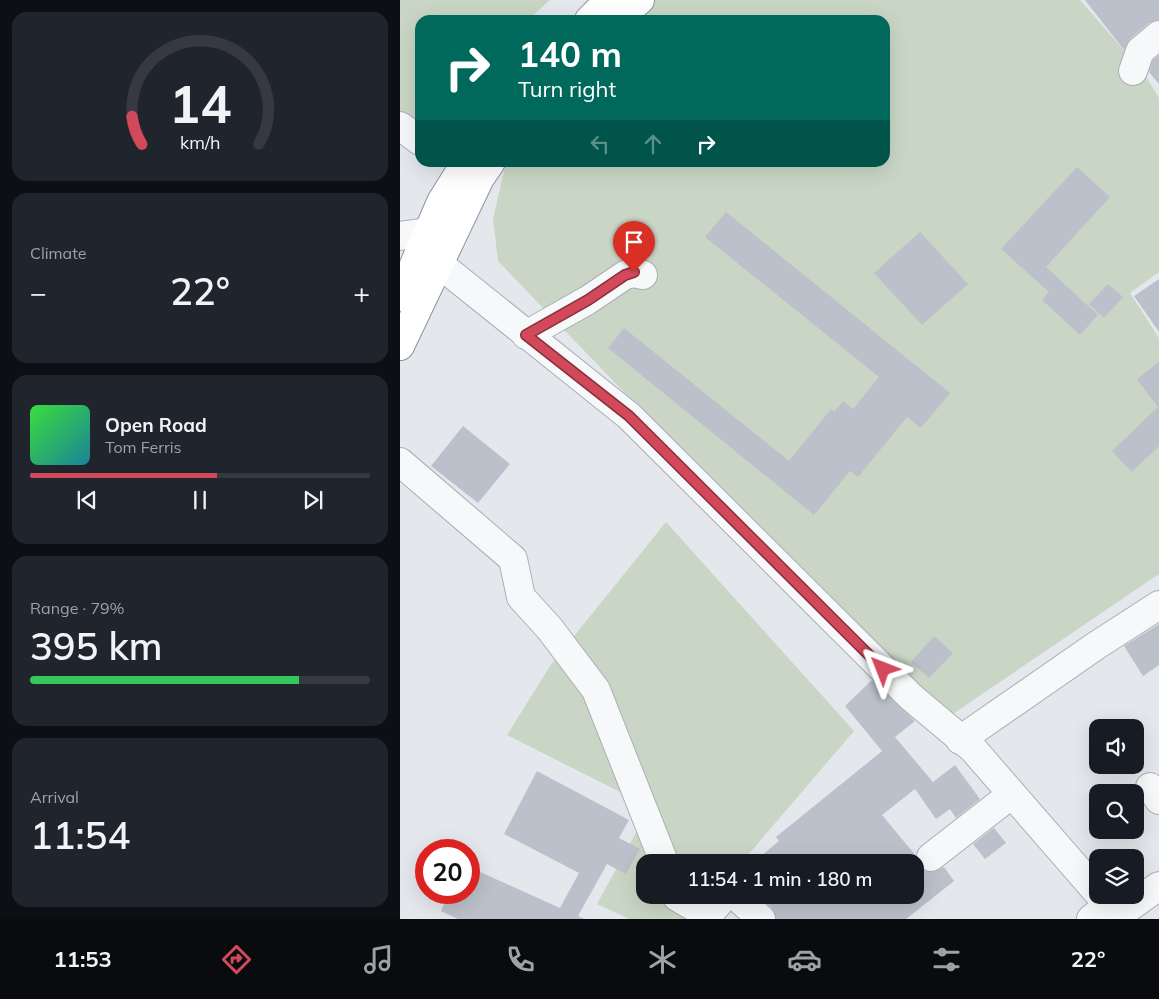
<!DOCTYPE html>
<meta charset="utf-8">
<style>
:root{--surface:#171b24;--page:#20242c;--text:#f1f3f6;--muted:#9ea1a6;--line:#363941;--accent:#d1495b}
body{margin:0;font-family:Mulish,sans-serif;background:var(--page);color:var(--text);height:100vh;display:flex;flex-direction:column;font-size:19px;white-space:nowrap}
*{box-sizing:border-box;margin:0}
p{font-size:16px;color:var(--muted)}
.icon{flex:none;width:28px;height:28px;fill:none;stroke:currentColor;stroke-width:2;stroke-linecap:round;stroke-linejoin:round}
.map{position:relative;flex:1;overflow:hidden}
.details{display:flex;flex-direction:column;gap:12px;padding:12px;background:#0d0f14;width:400px}
.details>*{flex:none}
.top-card{position:absolute;left:15px;top:15px;width:475px;height:152px;border-radius:15px;box-shadow:0 5px 20px #0002;background:#00695c;color:#fff;overflow:hidden}
.tools{position:absolute;left:689px;top:719px;display:grid;gap:10px}
.tools a{display:grid;place-items:center;width:55px;height:55px;border-radius:10px;background:var(--surface);box-shadow:0 5px 20px #0002;font-size:25px}
.speed{position:absolute;left:15px;top:839px;display:flex;gap:10px;font-size:25px;font-weight:700;text-align:center}
.speed>*{display:grid;place-content:center;width:65px;height:65px;border-radius:50%;background:var(--surface);box-shadow:0 5px 20px #0002;line-height:1}
.speed .limit{border:8px solid #d22;background:#fff;color:#111}
.pin{position:absolute;display:grid;place-items:center;width:42px;height:42px;color:#fff;margin:-51px -21px;border-radius:50% 50% 50% 0;rotate:-45deg;box-shadow:0 0 5px #0007}
.pin .icon{rotate:45deg}
.me{position:absolute;width:55px;margin:-28px;rotate:315deg;stroke-linejoin:round;filter:drop-shadow(0 0 4px #0008)}
.turn{display:flex;align-items:center;gap:18px;height:105px;padding:0 20px;font-size:22px}
.turn .icon{width:65px;height:65px;stroke-width:2.5}
.turn b{display:block;font-size:35px;line-height:42px}
.lanes{display:flex;align-items:center;height:48px;padding:0 20px;background:#0003;justify-content:center;gap:25px;direction:ltr}
.lanes .off{opacity:.35}
.big{font-size:38px;font-weight:600;line-height:1.1}
.details .widget{flex:1;display:flex;flex-direction:column;justify-content:center;gap:8px;min-width:0;padding:0 18px;border-radius:15px;background:var(--page)}
.details .dial{align-items:center;gap:0}
.dial svg{height:130px;overflow:visible;fill:none;stroke:var(--line);stroke-width:7;stroke-linecap:round;text-anchor:middle}
.dial text{fill:var(--text);stroke:none}
.song{display:flex;align-items:center;gap:15px}
.cover{width:60px;height:60px;border-radius:8px;background:linear-gradient(135deg,hsl(120 70% 55%),hsl(190 70% 35%))}
.played{height:5px;border-radius:2px;background:linear-gradient(90deg,var(--accent) 55%,var(--line) 55%)}
.keys{display:flex;justify-content:space-around;direction:ltr}
.heat{display:flex;justify-content:space-between;align-items:center;font-size:28px;direction:ltr}
.charge{height:8px;border-radius:4px;background:linear-gradient(90deg,#34c759 79%,var(--line) 0)}
.trip{position:absolute;left:236px;top:854px;width:288px;height:50px;border-radius:15px;background:var(--surface);box-shadow:0 5px 20px #0002;font-weight:600;line-height:50px;text-align:center}
.menu{display:flex;height:80px;justify-content:space-around;align-items:center;background:#090b0e;color:var(--muted)}
.menu .icon{width:35px;height:35px}
.menu .selected{color:var(--accent)}
.menu b{font-size:22px;color:var(--text)}
main{display:flex;flex:1;min-height:0}
.map>svg:first-child{display:block}
.green{fill:#c9d6c5}
.building{fill:#bbc0ca}
.lines{fill:none;stroke-linecap:round;stroke-linejoin:round}
.minor-casing{stroke:#a9aeb7;stroke-width:30}
.highway-casing{stroke:#8b94a3;stroke-width:30}
.minor{stroke:#f7f8fa;stroke-width:28}
.highway{stroke:#fff;stroke-width:28}
.route-casing{stroke:#882f3b;stroke-width:12}
.route{stroke:#d1495b;stroke-width:9}
</style>
<main>
<section class="details">
<div class="widget dial"><svg viewBox="0 0 100 80">
<path d="M14 69A42 42 0 1 1 86 69"/>
<path d="M14 69A42 42 0 0 1 8 52" stroke="#d1495b"/>
<text x="50" y="56" font-size="32" font-weight="700">14</text>
<text x="50" y="72" font-size="11">km/h</text>
</svg></div>
<div class="widget"><p>Climate</p>
<div class="heat"><a>−</a><b class="big">22°</b><a>+</a></div>
</div>
<div class="widget">
<div class="song"><i class="cover"></i><div><b>Open Road</b><p>Tom Ferris</p></div></div>
<div class="played"></div>
<div class="keys"><svg class="icon" aria-label="previous" viewBox="0 0 24 24"><path d="M18 5L8 12l10 7zM5 5v14"/></svg><svg class="icon" aria-label="pause" viewBox="0 0 24 24"><path d="M8 5v14M16 5v14"/></svg><svg class="icon" aria-label="next" viewBox="0 0 24 24"><path d="M6 5l10 7-10 7zM19 5v14"/></svg></div>
</div>
<div class="widget"><p>Range · 79%</p><b class="big">395 km</b><div class="charge"></div></div>
<div class="widget"><p>Arrival</p><b class="big">11:54</b></div>
</section>
<div class="map">
<svg width="759" height="919" viewBox="0 0 759 919">
<rect width="100%" height="100%" fill="#e4e7ec"/>
<g class="green">
<polygon points="0,0 150,0 128,20 20,20 20,117 0,135"/>
<polygon points="243,0 680,0 743,72 759,98 759,272 730,293 759,338 759,574 541,722 98,261 93,219 106,163 485,162 485,20 225,20"/>
<polygon points="266,522 454,731 342,862 245,862 245,895 314,895 294,919 229,919 197,904 250,807 107,735 150,666"/>
</g>
<g class="building">
<polygon points="685,0 759,0 759,20 749,23 730,39 724,50"/>
<polygon points="759,55 759,84 749,72 753,60"/>
<polygon points="677,167 710,197 646,267 698,315 680,335 642,300 649,292 601,249"/>
<polygon points="326,212 550,393 521,428 507,417 458,477 450,471 414,515 208,348 224,328 389,461 431,409 434,412 443,401 453,409 479,377 305,237"/>
<polygon points="520,232 568,284 522,325 474,273"/>
<polygon points="759,279 759,332 734,296"/>
<polygon points="708,284 723,297 704,318 689,304"/>
<polygon points="759,362 759,446 732,472 712,451 758,407 737,379"/>
<polygon points="63,426 110,464 78,503 31,466"/>
<polygon points="759,624 759,665 743,676 724,646"/>
<polygon points="534,636 553,653 529,678 511,662"/>
<polygon points="472,680 515,721 495,737 533,782 555,765 580,799 556,818 550,809 536,819 515,789 482,815 516,856 519,867 525,871 533,872 544,867 554,881 506,919 376,919 372,908 358,895 515,895 515,862 354,862 379,841 376,837 482,751 445,706"/>
<polygon points="137,771 229,820 219,838 240,849 226,874 207,864 178,916 184,919 58,919 41,911 49,892 69,892 69,867 160,908 179,873 104,834"/>
<polygon points="594,828 606,843 585,859 573,844"/>
</g>
<g class="lines">
<defs>
<g id="minor">
<polyline points="733,71 740,51 759,35"/>
<polyline points="0,126 20,141"/>
<polyline points="0,236 28,232"/>
<polyline points="38,263 229,416 511,697 573,749 698,893"/>
<polyline points="126,335 188,300 225,275 234,273 243,275"/>
<polyline points="0,462 113,559 121,597 150,629 196,690 264,862"/>
<polyline points="560,740 697,645 759,605"/>
<polyline points="750,787 759,800"/>
<polyline points="531,857 612,794"/>
<polyline points="335,895 361,919"/>
<polyline points="277,897 308,915 326,895"/>
<polyline points="717,916 759,886"/>
<polyline points="691,919 708,905"/>
</g>
<g id="highway">
<polyline points="189,20 209,0"/>
<polyline points="218,20 240,0"/>
<polyline points="0,297 41,202 66,162"/>
<polyline points="0,346 80,178 91,162"/>
</g>
</defs>
<use href="#minor" class="minor-casing"/>
<use href="#highway" class="highway-casing"/>
<use href="#minor" class="minor"/>
<use href="#highway" class="highway"/>
</g>
<g class="lines">
<defs>
<polyline id="route" points="234,272 225,275 188,300 126,335 229,416 483,669"/>
</defs>
<use href="#route" class="route-casing"/>
<use href="#route" class="route"/>
</g>
</svg>
<div class="tools">
<a><svg class="icon" aria-label="sound" viewBox="0 0 24 24"><path d="M4 9h4l5-4v14l-5-4H4zM17 9q2 3 0 6"/></svg></a>
<a><svg class="icon" aria-label="search" viewBox="0 0 24 24"><circle cx="10" cy="10" r="6"/><path d="M15 15l6 6"/></svg></a>
<a><svg class="icon" aria-label="layers" viewBox="0 0 24 24"><path d="M12 4l9 5-9 5-9-5zM3 14l9 5 9-5"/></svg></a>
</div>
<div class="speed"><div class="limit">20</div></div>
<div class="pin" style="left:234px;top:272px;background:#d93025"><svg class="icon" aria-label="arrive" viewBox="0 0 24 24"><path d="M6 21V4h12l-3 4 3 4H6"/></svg></div>
<svg class="me" style="left:483px;top:669px" viewBox="-20 -20 40 40"><path d="M0-17L14 15 0 8-14 15z" fill="#d1495b" stroke="#fff" stroke-width="4"/></svg>
<div class="trip">11:54 · 1 min · 180 m</div>
<div class="top-card">
<div class="turn"><svg class="icon" aria-label="right" viewBox="0 0 24 24"><path d="M7 20v-9h11M14 6l5 5-5 5"/></svg><div><b>140 m</b>Turn right</div></div>
<div class="lanes"><svg class="icon off" aria-label="left" viewBox="0 0 24 24"><path d="M17 20v-9H6M10 6l-5 5 5 5"/></svg><svg class="icon off" aria-label="ahead" viewBox="0 0 24 24"><path d="M12 20V5M6 11l6-6 6 6"/></svg><svg class="icon" aria-label="right" viewBox="0 0 24 24"><path d="M7 20v-9h11M14 6l5 5-5 5"/></svg></div>
</div>
</div>
</main>
<nav class="menu">
<b>11:53</b>
<svg class="icon selected" aria-label="directions" viewBox="0 0 24 24"><path d="M12 3l9 9-9 9-9-9zM9 14v-3h6M13 9l2 2-2 2"/></svg>
<svg class="icon" aria-label="music" viewBox="0 0 24 24"><path d="M9 18V5l10-2v13"/><circle cx="6" cy="18" r="3"/><circle cx="16" cy="16" r="3"/></svg>
<svg class="icon" aria-label="phone" viewBox="0 0 24 24"><path d="M5 4h4l2 5-3 2q2 4 5 5l2-3 5 2v4C11 20 4 13 5 4z"/></svg>
<svg class="icon" aria-label="climate" viewBox="0 0 24 24"><path d="M12 3v18M4 7l16 10M4 17L20 7"/></svg>
<svg class="icon" aria-label="car" viewBox="0 0 24 24"><path d="M5 17H2v-5l4-1 3-4h7l3 4 3 1v5h-3M9 17h6M6 11h13"/><circle cx="7" cy="17" r="2"/><circle cx="17" cy="17" r="2"/></svg>
<svg class="icon" aria-label="filters" viewBox="0 0 24 24"><path d="M4 7h16M4 17h16"/><circle cx="9" cy="7" r="2"/><circle cx="15" cy="17" r="2"/></svg>
<b>22°</b>
</nav>
